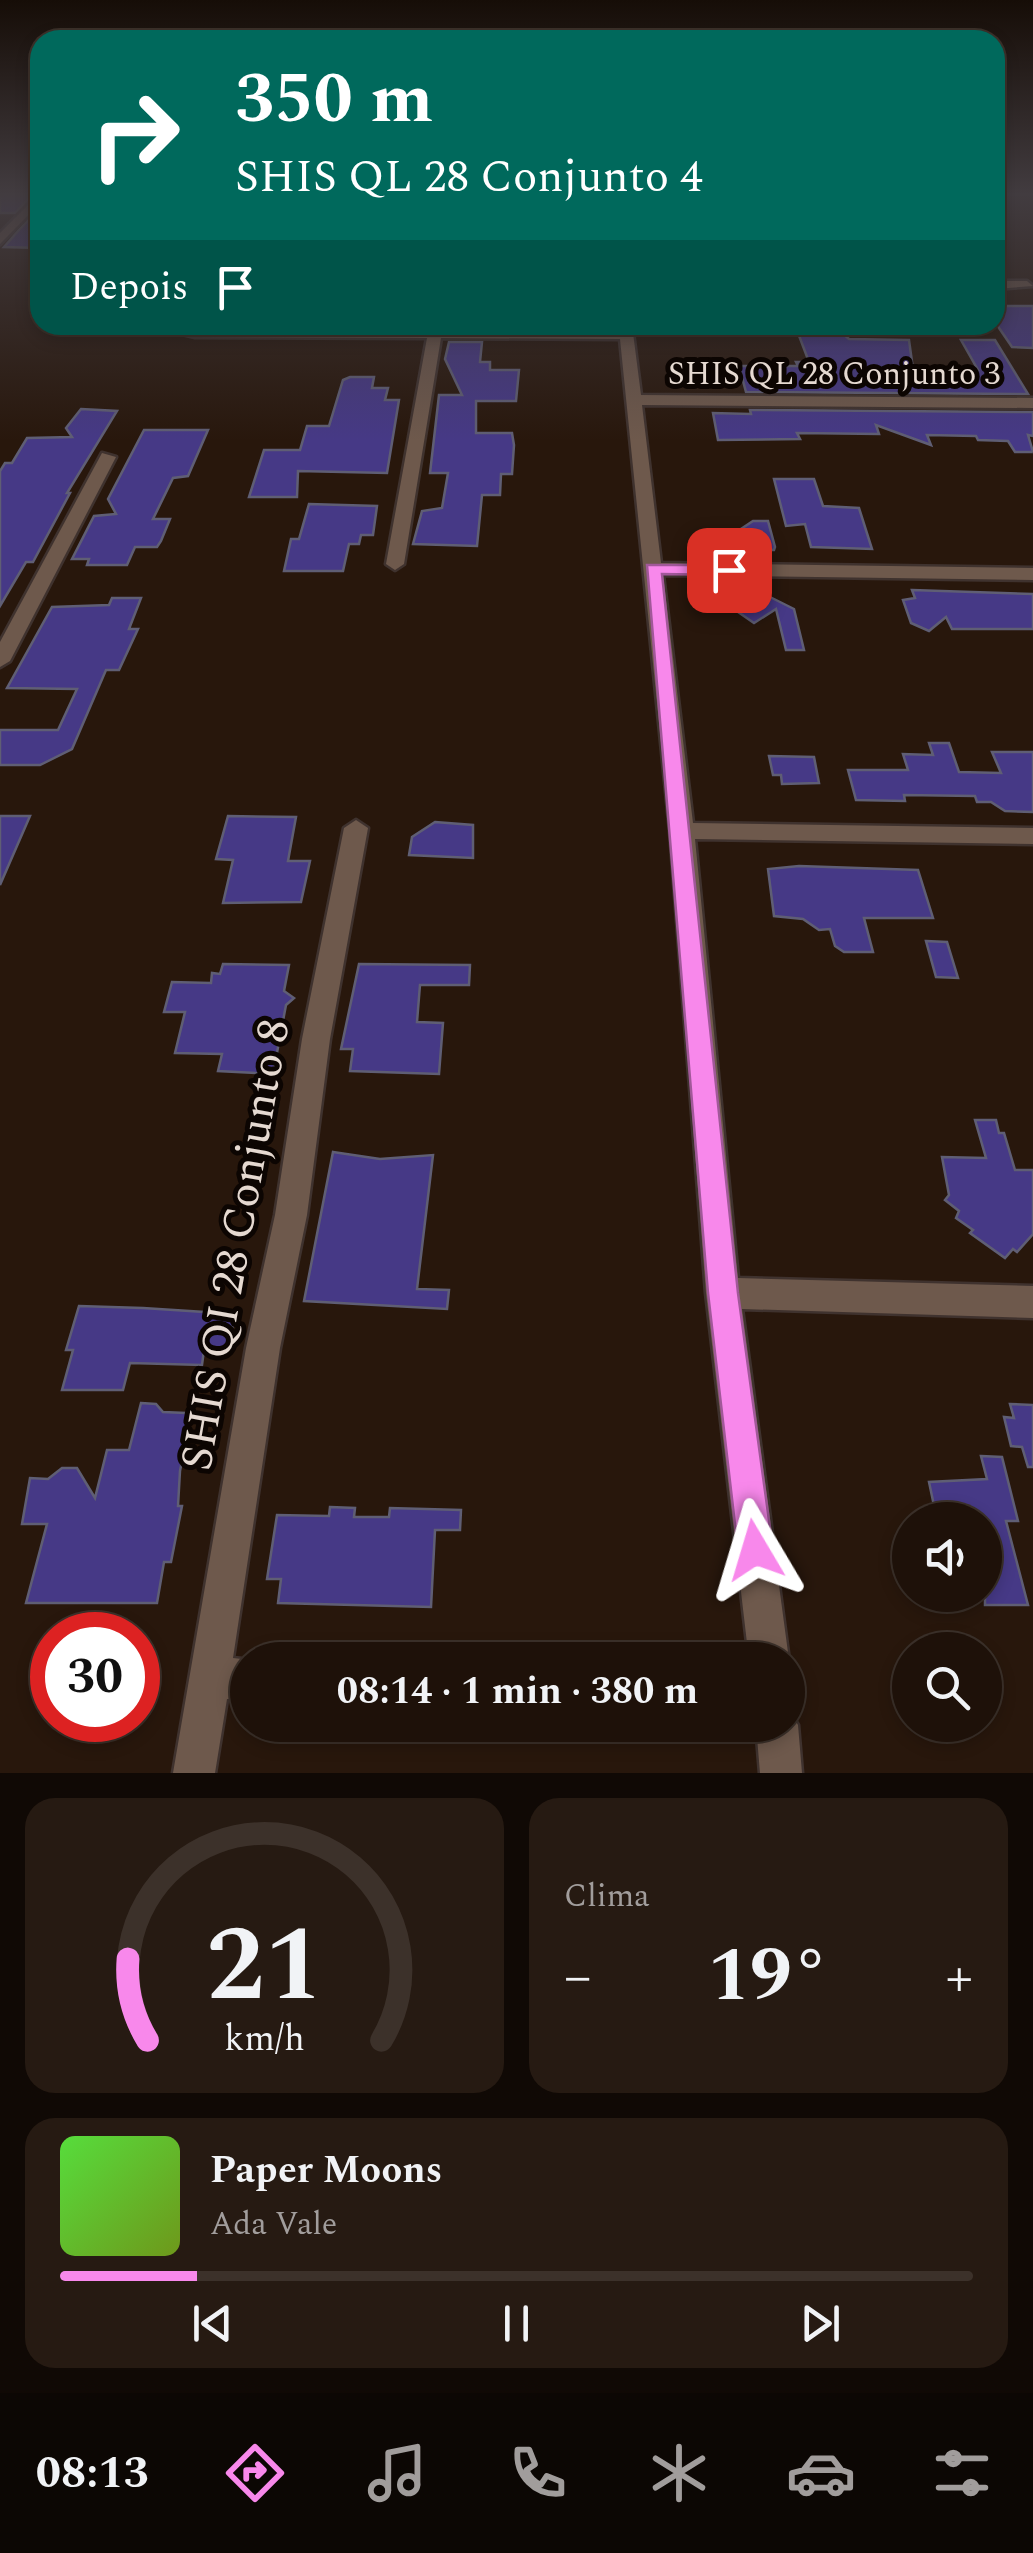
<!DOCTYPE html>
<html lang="pt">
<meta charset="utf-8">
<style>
:root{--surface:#1e1109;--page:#261a12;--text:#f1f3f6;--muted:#a19d9c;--line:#3c312a;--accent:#f888eb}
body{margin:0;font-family:Spectral,serif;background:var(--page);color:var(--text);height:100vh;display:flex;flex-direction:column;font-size:38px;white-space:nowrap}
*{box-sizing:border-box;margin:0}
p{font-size:32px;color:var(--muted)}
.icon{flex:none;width:55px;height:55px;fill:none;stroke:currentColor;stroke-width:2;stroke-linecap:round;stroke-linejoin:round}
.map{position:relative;height:1773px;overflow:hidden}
.details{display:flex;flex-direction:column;gap:25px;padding:25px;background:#100905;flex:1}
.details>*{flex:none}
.banner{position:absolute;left:30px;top:30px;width:975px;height:305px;border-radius:30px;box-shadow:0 5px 15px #0003,0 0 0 2px var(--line);background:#00695c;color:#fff;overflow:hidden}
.tools{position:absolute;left:892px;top:1502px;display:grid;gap:20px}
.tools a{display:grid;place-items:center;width:110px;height:110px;border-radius:50%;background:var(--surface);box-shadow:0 5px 15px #0003,0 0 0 2px var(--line);font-size:50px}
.speed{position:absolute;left:30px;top:1612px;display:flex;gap:20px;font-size:50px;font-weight:700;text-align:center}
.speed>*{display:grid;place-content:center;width:130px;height:130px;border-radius:50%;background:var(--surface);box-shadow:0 5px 15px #0003,0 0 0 2px var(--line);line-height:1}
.speed .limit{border:15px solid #d22;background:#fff;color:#111}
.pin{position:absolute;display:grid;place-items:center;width:85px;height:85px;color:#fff;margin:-42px;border-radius:20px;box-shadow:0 5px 15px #0006}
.me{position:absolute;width:110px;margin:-55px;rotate:353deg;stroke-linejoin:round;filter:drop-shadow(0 0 8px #0008)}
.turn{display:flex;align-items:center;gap:35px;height:210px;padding:0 40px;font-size:45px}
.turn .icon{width:130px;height:130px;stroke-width:2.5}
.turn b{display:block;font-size:70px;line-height:85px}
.then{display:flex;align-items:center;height:95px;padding:0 40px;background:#0003;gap:20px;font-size:38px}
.big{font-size:75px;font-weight:700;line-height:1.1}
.details .card{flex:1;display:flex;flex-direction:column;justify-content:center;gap:15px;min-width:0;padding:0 35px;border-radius:30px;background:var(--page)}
.details .dial{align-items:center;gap:0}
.dial svg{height:260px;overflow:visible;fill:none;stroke:var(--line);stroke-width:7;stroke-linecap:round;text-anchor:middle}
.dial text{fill:var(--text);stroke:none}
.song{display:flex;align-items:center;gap:30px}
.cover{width:120px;height:120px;border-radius:15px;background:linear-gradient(135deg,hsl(110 70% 55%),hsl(80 70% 35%))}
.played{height:10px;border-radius:5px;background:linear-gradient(90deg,var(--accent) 15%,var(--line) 15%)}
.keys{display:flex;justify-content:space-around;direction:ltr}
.heat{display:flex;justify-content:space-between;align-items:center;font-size:55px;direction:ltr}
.details .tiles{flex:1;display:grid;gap:25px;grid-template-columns:1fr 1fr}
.card:last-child{grid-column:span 2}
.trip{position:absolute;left:230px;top:1642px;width:575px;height:100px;border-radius:50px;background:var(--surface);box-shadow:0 5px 15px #0003,0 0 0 2px var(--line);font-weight:700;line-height:100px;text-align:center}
.tabs{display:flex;height:160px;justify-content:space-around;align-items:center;background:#0c0704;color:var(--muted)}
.tabs .icon{width:70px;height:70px}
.tabs .selected{color:var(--accent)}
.tabs b{font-size:45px;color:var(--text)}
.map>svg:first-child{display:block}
.building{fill:#463986;stroke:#5f5e74;stroke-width:2.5}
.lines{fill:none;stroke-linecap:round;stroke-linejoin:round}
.minor-casing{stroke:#3f322e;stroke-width:5}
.minor{fill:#6e594c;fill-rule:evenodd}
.route{fill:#f888eb;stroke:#a15899;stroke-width:2.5}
.labels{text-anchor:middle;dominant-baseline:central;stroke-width:10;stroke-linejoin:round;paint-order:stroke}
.far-street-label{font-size:32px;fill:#e5d9d1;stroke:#0c0502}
.near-street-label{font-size:45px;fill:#e5d9d1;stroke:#0c0502}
</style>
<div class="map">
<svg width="1033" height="1773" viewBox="0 0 1033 1773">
<rect width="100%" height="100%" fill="#28170c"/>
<g class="building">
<polygon points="0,194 33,194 15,213 0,213"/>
<polygon points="40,208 40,248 4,247 18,231"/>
<polygon points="995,306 1033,306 1033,348 1012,347 995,322"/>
<polygon points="798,333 842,333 849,339 909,340 913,369 978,370 961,340 995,340 1028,394 746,392 739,366 798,366 796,362 809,362"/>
<polygon points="449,342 482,342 480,362 490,362 490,370 519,370 516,401 476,401 476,433 512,433 514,445 512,474 501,474 500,495 482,495 477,546 413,544 422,511 442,508 448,473 430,473 439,395 462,395 445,359"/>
<polygon points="350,377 374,377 372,388 388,388 385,400 399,400 387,473 298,471 297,497 249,497 264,450 300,450 307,426 329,426 343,380"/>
<polygon points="81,409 117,411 67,493 70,493 33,562 26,562 0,606 0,471 5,463 12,463 27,438 72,437 66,428"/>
<polygon points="750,410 1033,412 1033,436 1028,435 1033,452 1015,452 1008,441 978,440 976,436 927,435 931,445 876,425 879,434 797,433 800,439 718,440 713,413 751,414"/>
<polygon points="144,430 208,430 188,476 173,478 153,519 170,519 161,541 157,547 135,547 127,565 87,565 89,559 72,559 94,516 116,514 108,499"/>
<polygon points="774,479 814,479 823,506 859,508 872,549 811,547 805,524 786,526"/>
<polygon points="309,504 377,506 373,535 361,535 359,544 349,544 343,571 284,571 291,539 299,539"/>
<polygon points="753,521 768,521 775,547 774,550 760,550 761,561 750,560 735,533"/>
<polygon points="912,590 1033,594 1033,629 952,629 946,617 929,631 911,623 903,600 915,598"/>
<polygon points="766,595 794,609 804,650 786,650 776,609 754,623 718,598 758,599"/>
<polygon points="112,598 141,598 129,629 138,629 119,670 106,670 72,749 40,765 0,765 0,730 58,730 77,689 7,688 52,607 109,605"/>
<polygon points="929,743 949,743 959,772 1001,773 992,752 1033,752 1033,812 1005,811 991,802 977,802 975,796 904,795 905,801 856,800 848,770 908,770 903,754 933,755"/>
<polygon points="769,756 814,757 819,783 782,784 781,775 773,775"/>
<polygon points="0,816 30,816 0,885"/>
<polygon points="228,816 296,817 288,861 310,861 301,902 223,903 233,860 216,859"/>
<polygon points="435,822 473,825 473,858 409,855 412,837"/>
<polygon points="799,866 918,870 933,918 864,918 873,952 844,952 835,946 830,929 819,930 803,919 774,916 768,869"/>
<polygon points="926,941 947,942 958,978 936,977"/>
<polygon points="223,964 289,965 284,991 294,998 286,1005 273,1074 218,1071 222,1054 175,1053 185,1012 164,1012 172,982 211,983 212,973 220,974"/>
<polygon points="359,964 470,965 469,985 420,985 417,1022 443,1023 439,1074 350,1071 353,1049 341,1049"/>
<polygon points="975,1120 996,1120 999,1133 1004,1133 1015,1170 1033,1170 1033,1234 1017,1252 1013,1249 1005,1258 970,1233 973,1230 956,1218 959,1211 945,1200 949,1195 942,1157 986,1158"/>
<polygon points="333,1152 380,1159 433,1155 417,1289 449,1290 447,1309 304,1301"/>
<polygon points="79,1306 143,1308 235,1314 228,1350 204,1350 202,1365 130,1363 123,1390 62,1390 73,1350 66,1350"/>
<polygon points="141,1403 156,1404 163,1412 186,1413 190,1420 180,1471 178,1506 182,1506 171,1562 164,1562 157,1603 26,1603 47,1524 22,1524 30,1478 48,1479 62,1468 77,1468 95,1498 107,1450 129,1450"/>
<polygon points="1010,1404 1033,1405 1033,1467 1028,1467 1022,1447 1011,1446 1004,1417 1014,1418"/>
<polygon points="981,1456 1002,1457 1018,1521 1006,1521 1028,1605 985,1605 985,1520 937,1520 929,1482 987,1479"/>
<polygon points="330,1507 355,1508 354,1517 389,1517 390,1508 461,1510 460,1530 435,1530 431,1607 278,1603 281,1579 267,1579 277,1515 329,1516"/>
</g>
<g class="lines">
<defs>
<g id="minor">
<polygon points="40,193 40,203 0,244 0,233"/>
<polygon points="995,281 1027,281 1033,286 995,289"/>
<polygon points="175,325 195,329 428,330 429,325 443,325 442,330 619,331 618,325 632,325 641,395 1033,398 1033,408 642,405 661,563 1033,568 1033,580 663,575 693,823 1033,828 1033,844 695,839 738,1278 1033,1286 1033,1318 742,1309 789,1660 788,1664 788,1660 749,1660 706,1293 670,831 620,339 441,338 404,564 395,570 386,564 427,338 195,337 178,333"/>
<polygon points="102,453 116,457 10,661 0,667 0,642"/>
<polygon points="356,820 368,828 330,1039 307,1215 280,1348 233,1658 251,1660 248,1660 248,1699 227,1699 215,1773 173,1773 246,1348 275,1215 302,1039 344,828"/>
<polygon points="788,1709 798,1725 802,1773 760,1773 756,1725 788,1725"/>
</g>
</defs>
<use href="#minor" class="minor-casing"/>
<use href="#minor" class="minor"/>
</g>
<linearGradient id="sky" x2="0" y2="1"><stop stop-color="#160d07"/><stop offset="0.44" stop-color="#423c40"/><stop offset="1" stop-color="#423c40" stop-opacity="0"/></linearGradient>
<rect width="1033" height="441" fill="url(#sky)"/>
<polygon class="route" points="647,565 729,565 738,570 729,575 662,574 738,1293 773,1550 768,1562 755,1567 743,1562 738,1550 708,1293"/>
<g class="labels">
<g class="far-street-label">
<text x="834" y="374">SHIS QL 28 Conjunto 3</text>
</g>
<g class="near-street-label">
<text transform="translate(236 1245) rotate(-80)">SHIS QI 28 Conjunto 8</text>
</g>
</g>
</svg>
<div class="tools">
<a><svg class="icon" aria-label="sound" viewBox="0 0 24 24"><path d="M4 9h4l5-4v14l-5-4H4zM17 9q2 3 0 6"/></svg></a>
<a><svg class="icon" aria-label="search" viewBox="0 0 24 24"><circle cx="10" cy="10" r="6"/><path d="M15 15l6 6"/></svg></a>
</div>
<div class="speed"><div class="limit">30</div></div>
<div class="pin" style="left:729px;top:570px;background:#d93025"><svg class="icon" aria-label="arrive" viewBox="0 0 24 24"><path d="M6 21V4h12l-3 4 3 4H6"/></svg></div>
<svg class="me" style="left:755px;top:1550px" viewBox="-20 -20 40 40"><path d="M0-17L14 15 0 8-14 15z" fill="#f888eb" stroke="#fff" stroke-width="4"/></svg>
<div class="trip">08:14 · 1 min · 380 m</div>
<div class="banner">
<div class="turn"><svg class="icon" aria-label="right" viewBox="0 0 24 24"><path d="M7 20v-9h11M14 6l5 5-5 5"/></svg><div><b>350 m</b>SHIS QL 28 Conjunto 4</div></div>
<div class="then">Depois<svg class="icon" aria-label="arrive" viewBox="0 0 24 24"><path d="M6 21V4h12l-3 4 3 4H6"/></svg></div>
</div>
</div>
<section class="details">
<div class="tiles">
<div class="card dial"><svg viewBox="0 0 100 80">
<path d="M14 69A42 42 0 1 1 86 69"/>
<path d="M14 69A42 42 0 0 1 8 44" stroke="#f888eb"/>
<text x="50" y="56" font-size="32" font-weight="700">21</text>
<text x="50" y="72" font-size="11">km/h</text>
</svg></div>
<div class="card"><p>Clima</p>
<div class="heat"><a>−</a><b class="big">19°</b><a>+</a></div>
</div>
<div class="card">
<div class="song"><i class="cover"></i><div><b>Paper Moons</b><p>Ada Vale</p></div></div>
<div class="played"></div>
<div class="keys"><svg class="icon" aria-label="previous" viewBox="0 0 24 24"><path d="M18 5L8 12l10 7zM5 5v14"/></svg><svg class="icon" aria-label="pause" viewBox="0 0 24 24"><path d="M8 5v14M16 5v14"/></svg><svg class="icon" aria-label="next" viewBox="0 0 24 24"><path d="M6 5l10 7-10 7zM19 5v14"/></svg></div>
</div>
</div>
</section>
<nav class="tabs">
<b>08:13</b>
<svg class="icon selected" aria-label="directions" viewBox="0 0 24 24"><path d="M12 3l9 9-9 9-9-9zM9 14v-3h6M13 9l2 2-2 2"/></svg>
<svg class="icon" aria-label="music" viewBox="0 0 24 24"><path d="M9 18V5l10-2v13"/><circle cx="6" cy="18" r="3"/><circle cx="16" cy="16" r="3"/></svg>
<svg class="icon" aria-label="phone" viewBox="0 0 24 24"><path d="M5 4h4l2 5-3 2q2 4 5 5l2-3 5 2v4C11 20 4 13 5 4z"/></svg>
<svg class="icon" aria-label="climate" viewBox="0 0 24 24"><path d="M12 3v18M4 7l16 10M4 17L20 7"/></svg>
<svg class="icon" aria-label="car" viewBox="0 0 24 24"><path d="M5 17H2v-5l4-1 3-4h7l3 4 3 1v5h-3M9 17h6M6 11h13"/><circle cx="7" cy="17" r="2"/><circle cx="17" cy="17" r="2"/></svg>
<svg class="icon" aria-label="filters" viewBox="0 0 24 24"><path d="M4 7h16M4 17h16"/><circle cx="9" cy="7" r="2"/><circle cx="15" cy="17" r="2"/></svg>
</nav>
